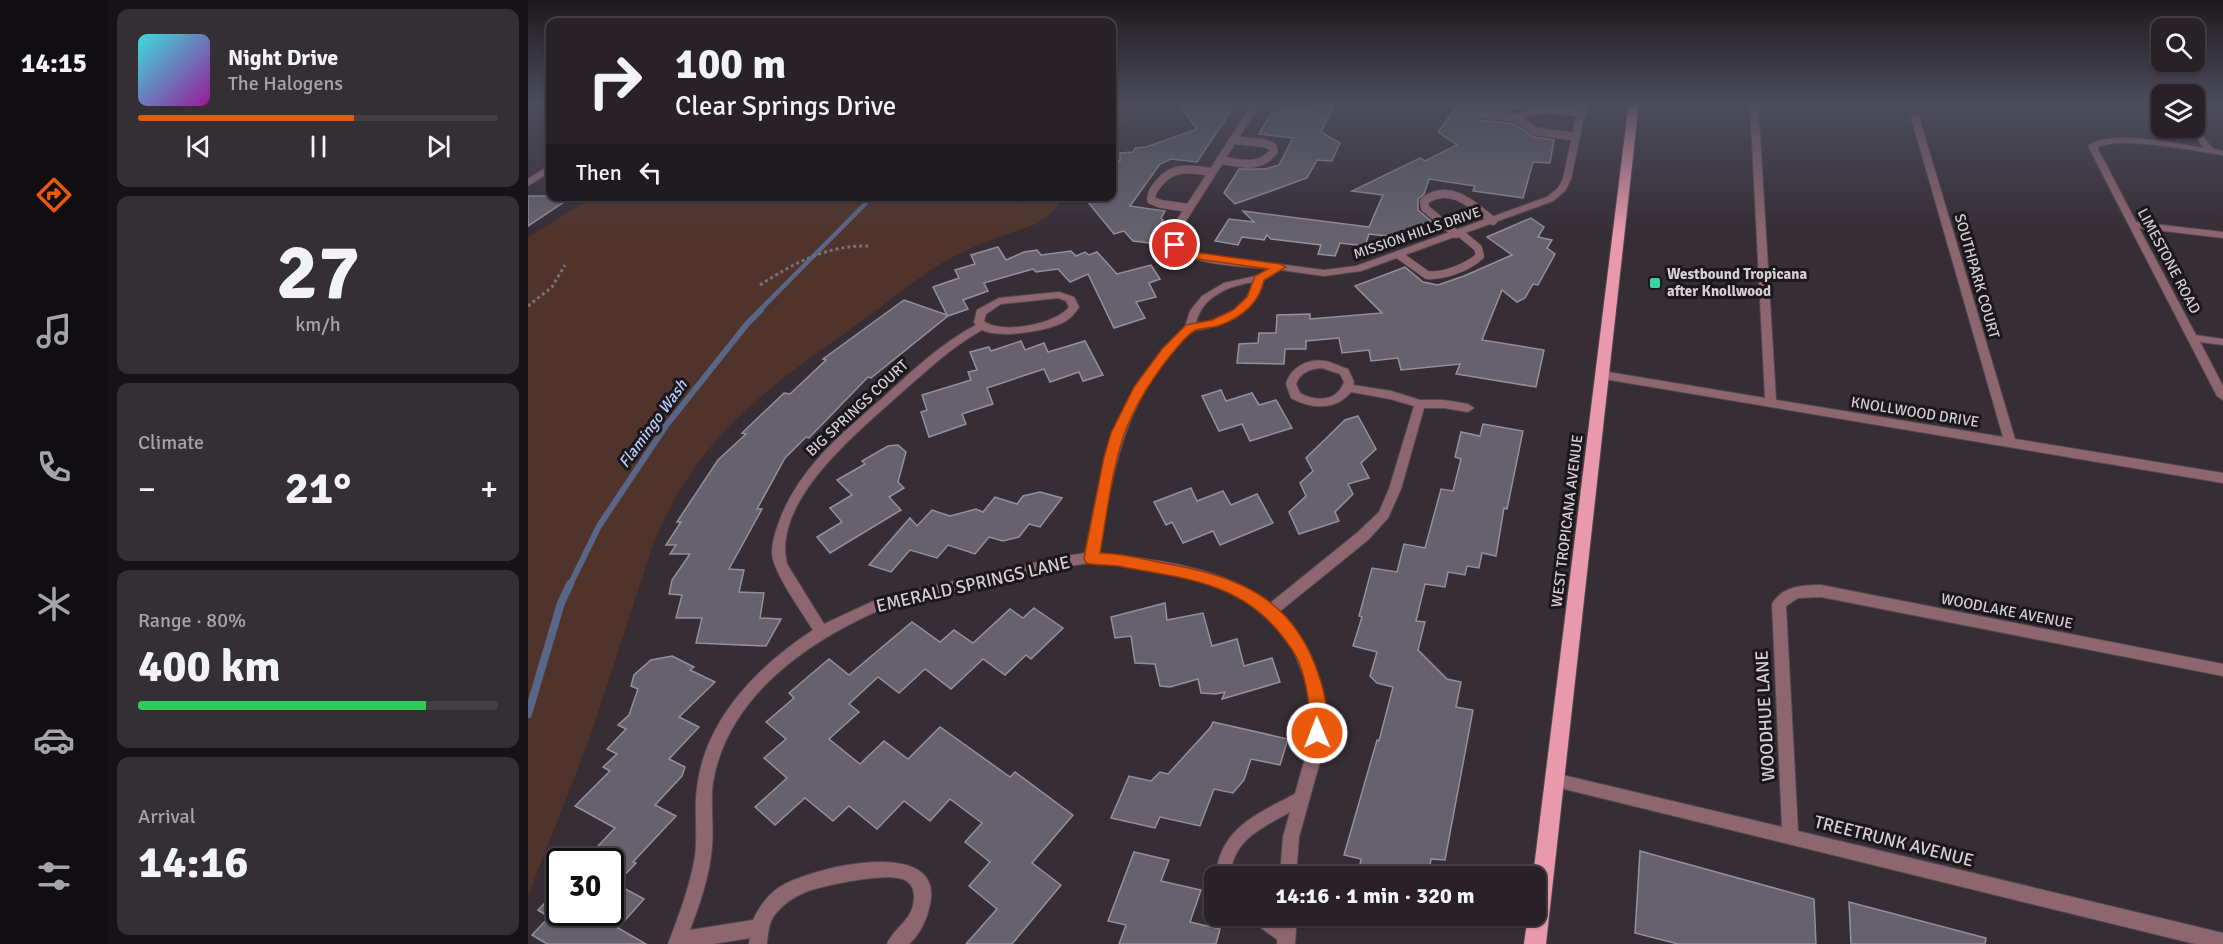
<!DOCTYPE html>
<meta charset="utf-8">
<style>
:root{--surface:#282228;--page:#342f34;--text:#f1f3f6;--muted:#a5a4a8;--line:#443f45;--accent:#ea580c}
body{margin:0;font-family:Signika,sans-serif;background:var(--page);color:var(--text);height:100vh;display:flex;flex-direction:column;font-size:22px;white-space:nowrap}
*{box-sizing:border-box;margin:0}
p{font-size:20px;color:var(--muted)}
.icon{flex:none;width:33px;height:33px;fill:none;stroke:currentColor;stroke-width:2;stroke-linecap:round;stroke-linejoin:round}
.map{position:relative;flex:1;overflow:hidden}
.drawer{display:flex;flex-direction:column;gap:9px;padding:9px;background:#161316;width:420px}
.drawer>*{flex:none}
.top-card{position:absolute;left:18px;top:18px;width:570px;height:183px;border-radius:12px;box-shadow:0 2px 4px #0004,0 0 0 2px var(--line);background:#282228;color:var(--text);overflow:hidden}
.fabs{position:absolute;left:1623px;top:18px;display:grid;gap:12px}
.fabs a{display:grid;place-items:center;width:54px;height:54px;border-radius:12px;background:var(--surface);box-shadow:0 2px 4px #0004,0 0 0 2px var(--line);font-size:30px}
.speed{position:absolute;left:18px;top:848px;display:flex;gap:12px;font-size:30px;font-weight:700;text-align:center}
.speed>*{display:grid;place-content:center;width:78px;height:78px;border-radius:50%;background:var(--surface);box-shadow:0 2px 4px #0004,0 0 0 2px var(--line);line-height:1}
.speed .limit{border:3px solid #111;border-radius:9px;background:#fff;color:#111}
.pin{position:absolute;display:grid;place-items:center;width:51px;height:51px;color:#fff;margin:-26px;border:3px solid #fff;border-radius:50%;box-shadow:0 2px 6px #0007}
.me{position:absolute;width:66px;margin:-33px;rotate:359deg;stroke-linejoin:round;filter:drop-shadow(0 0 4px #0008)}
.turn{display:flex;align-items:center;gap:21px;height:126px;padding:0 30px;font-size:27px}
.turn .icon{width:78px;height:78px;stroke-width:2.5}
.turn b{display:block;font-size:42px;line-height:51px}
.then{display:flex;align-items:center;height:57px;padding:0 30px;background:#0003;gap:12px;font-size:22px}
.big{font-size:45px;font-weight:800;line-height:1.1}
.drawer .tile{flex:1;display:flex;flex-direction:column;justify-content:center;gap:9px;min-width:0;padding:0 21px;border-radius:12px;background:var(--page)}
.drawer .dial{align-items:center;gap:0}
.dial b{font-size:78px;line-height:1}
.song{display:flex;align-items:center;gap:18px}
.cover{width:72px;height:72px;border-radius:9px;background:linear-gradient(135deg,hsl(180 70% 55%),hsl(300 70% 35%))}
.played{height:6px;border-radius:3px;background:linear-gradient(90deg,var(--accent) 60%,var(--line) 60%)}
.keys{display:flex;justify-content:space-around;direction:ltr}
.heat{display:flex;justify-content:space-between;align-items:center;font-size:33px;direction:ltr}
.charge{height:9px;border-radius:4px;background:linear-gradient(90deg,#34c759 80%,var(--line) 0)}
.trip{position:absolute;left:676px;top:866px;width:342px;height:60px;border-radius:12px;background:var(--surface);box-shadow:0 2px 4px #0004,0 0 0 2px var(--line);font-weight:800;line-height:60px;text-align:center}
main{display:flex;flex:1;min-height:0}
.tab-bar{display:flex;flex-direction:column;width:108px;justify-content:space-around;align-items:center;background:#100e10;color:var(--muted)}
.tab-bar .icon{width:42px;height:42px}
.tab-bar .selected{color:var(--accent)}
.tab-bar b{font-size:27px;color:var(--text)}
.map>svg:first-child{display:block}
.green{fill:#50332a}
.lines{fill:none;stroke-linecap:round;stroke-linejoin:round}
.stream-far2{stroke:#586688;stroke-width:4.5}
.stream-far1{stroke:#586688;stroke-width:6}
.stream{stroke:#586688;stroke-width:8}
.building{fill:#65626d;stroke:#93909c;stroke-width:1.5}
.service-far1-casing{stroke:#534a52;stroke-width:9}
.service-casing{stroke:#534a52;stroke-width:16}
.minor-casing{stroke:#534a52;stroke-width:2}
.primary-casing{stroke:#534a52;stroke-width:2}
.path{stroke:#787177;stroke-width:3;stroke-dasharray:3 3;stroke-linecap:butt}
.service-far1{stroke:#8e666f;stroke-width:8}
.service{stroke:#8e666f;stroke-width:14}
.minor{fill:#8e666f;fill-rule:evenodd}
.primary{fill:#ea99ac;fill-rule:evenodd}
.route{fill:#ea580c;stroke:#983908;stroke-width:1.5}
.poi-dot{fill:#35d4a7;stroke:#1b171a;stroke-width:2}
.labels{text-anchor:middle;dominant-baseline:central;stroke-width:6;stroke-linejoin:round;paint-order:stroke}
.far-street-label{font-size:14px;fill:#d5cfd4;stroke:#1b171a}
.street-label{font-size:15px;fill:#d5cfd4;stroke:#1b171a}
.poi-label{font-size:15px;font-weight:bold;fill:#d5cfd4;stroke:#1b171a;text-anchor:start}
.water-label{font-size:16px;font-style:italic;fill:#b8ccfb;stroke:#1b171a}
.near-street-label{font-size:18px;fill:#d5cfd4;stroke:#1b171a}
</style>
<main>
<nav class="tab-bar">
<b>14:15</b>
<svg class="icon selected" aria-label="directions" viewBox="0 0 24 24"><path d="M12 3l9 9-9 9-9-9zM9 14v-3h6M13 9l2 2-2 2"/></svg>
<svg class="icon" aria-label="music" viewBox="0 0 24 24"><path d="M9 18V5l10-2v13"/><circle cx="6" cy="18" r="3"/><circle cx="16" cy="16" r="3"/></svg>
<svg class="icon" aria-label="phone" viewBox="0 0 24 24"><path d="M5 4h4l2 5-3 2q2 4 5 5l2-3 5 2v4C11 20 4 13 5 4z"/></svg>
<svg class="icon" aria-label="climate" viewBox="0 0 24 24"><path d="M12 3v18M4 7l16 10M4 17L20 7"/></svg>
<svg class="icon" aria-label="car" viewBox="0 0 24 24"><path d="M5 17H2v-5l4-1 3-4h7l3 4 3 1v5h-3M9 17h6M6 11h13"/><circle cx="7" cy="17" r="2"/><circle cx="17" cy="17" r="2"/></svg>
<svg class="icon" aria-label="filters" viewBox="0 0 24 24"><path d="M4 7h16M4 17h16"/><circle cx="9" cy="7" r="2"/><circle cx="15" cy="17" r="2"/></svg>
</nav>
<section class="drawer">
<div class="tile">
<div class="song"><i class="cover"></i><div><b>Night Drive</b><p>The Halogens</p></div></div>
<div class="played"></div>
<div class="keys"><svg class="icon" aria-label="previous" viewBox="0 0 24 24"><path d="M18 5L8 12l10 7zM5 5v14"/></svg><svg class="icon" aria-label="pause" viewBox="0 0 24 24"><path d="M8 5v14M16 5v14"/></svg><svg class="icon" aria-label="next" viewBox="0 0 24 24"><path d="M6 5l10 7-10 7zM19 5v14"/></svg></div>
</div>
<div class="tile dial"><b>27</b><p>km/h</p></div>
<div class="tile"><p>Climate</p>
<div class="heat"><a>−</a><b class="big">21°</b><a>+</a></div>
</div>
<div class="tile"><p>Range · 80%</p><b class="big">400 km</b><div class="charge"></div></div>
<div class="tile"><p>Arrival</p><b class="big">14:16</b></div>
</section>
<div class="map">
<svg width="1695" height="944" viewBox="0 0 1695 944">
<rect width="100%" height="100%" fill="#362d35"/>
<g class="green">
<polygon points="584,102 610,102 584,140"/>
<path d="M 67,196 L 537,197 L 520,216 L 508,224 C 481,234 452,243 427,256 C 395,272 366,298 337,319 C 244,385 169,434 125,545 L 61,740 L 0,896 L 0,237 Z"/>
</g>
<g class="lines">
<polyline class="stream-far2" points="231,311 345,196"/>
<polyline class="stream-far1" points="42,585 71,526 137,427 219,324 233,310"/>
<polyline class="stream" points="0,714 33,603 42,584"/>
</g>
<g class="building">
<polygon points="649,102 709,102 669,162 643,159 632,164 602,206 637,211 633,218 635,220 621,243 605,241 596,231 586,234 555,196 584,196 584,162 592,161 592,153 605,152 607,148 618,147 669,129"/>
<polygon points="774,102 808,102 793,132 812,143 804,161 789,160 779,178 707,204 696,193 711,169 737,169 751,165 765,138 731,134 744,112 751,113 754,107 784,111"/>
<polygon points="932,102 995,102 996,106 979,111 951,108 947,116 952,120 987,124 1005,137 1026,140 1022,163 1005,162 995,198 945,191 947,186 901,179 896,194 890,199 890,210 904,222 867,237 841,234 837,246 812,243 807,256 790,254 793,245 743,239 739,235 736,240 714,237 710,245 687,241 701,219 726,222 715,211 841,227 855,195 824,191 892,158 897,161 929,145 910,132"/>
<polygon points="0,196 45,196 0,226"/>
<polygon points="1003,218 1016,227 1010,237 1024,240 1019,248 1027,254 1010,285 1005,284 997,298 989,302 974,290 954,340 1016,350 1008,387 928,374 932,364 873,370 870,358 843,361 841,350 814,353 811,338 778,341 778,349 757,349 756,364 709,363 711,344 730,343 731,333 748,333 749,315 782,314 782,319 854,313 827,286 877,267 895,282 910,285 936,276 984,255 959,237"/>
<polygon points="470,247 478,260 496,252 509,250 513,255 543,251 548,256 557,252 561,255 569,252 589,274 623,265 632,279 621,283 628,297 608,302 617,318 586,328 560,274 542,282 530,269 508,272 505,269 456,283 460,291 435,300 440,309 420,316 343,378 340,377 281,438 278,437 257,458 229,509 234,509 201,569 216,570 211,592 236,593 232,618 253,619 238,646 168,643 174,618 148,618 154,595 141,594 144,580 162,554 142,554 148,545 138,545 153,522 149,522 190,460 218,434 214,433 256,393 262,394 298,360 295,359 376,300 419,315 405,287 431,278 427,270 447,264 443,255"/>
<polygon points="493,341 497,350 516,343 520,352 557,341 575,375 555,381 551,372 522,382 516,369 459,388 465,404 434,414 438,424 401,437 393,412 399,410 394,395 443,380 440,372 449,370 442,352 461,347 463,351"/>
<polygon points="693,390 698,401 724,393 731,405 748,400 764,428 722,441 714,424 691,431 674,396"/>
<polygon points="830,416 848,449 833,463 841,478 820,484 825,494 807,512 811,521 771,534 761,512 778,496 772,483 785,471 778,458 817,420"/>
<polygon points="955,424 995,431 979,509 976,508 968,556 954,553 951,568 939,566 937,575 920,572 917,587 897,584 888,621 897,622 890,650 919,679 933,682 928,707 945,710 917,860 903,859 900,876 830,876 833,859 816,855 849,740 851,741 865,687 849,683 842,676 849,652 825,646 834,617 831,616 844,568 869,572 876,544 897,548 913,489 925,491 933,459 927,457 933,432 952,436"/>
<polygon points="370,445 378,452 370,482 376,488 361,497 373,510 302,553 289,537 314,522 302,508 324,495 309,480 337,464 334,461 360,446"/>
<polygon points="663,488 669,501 695,491 703,505 729,494 745,523 692,545 685,531 655,543 644,522 638,525 626,502"/>
<polygon points="512,492 534,498 512,527 501,524 491,537 475,541 461,537 447,554 420,545 409,558 382,550 363,572 341,565 382,518 389,526 404,510 422,516 448,509 455,512 467,497 489,504 495,496"/>
<polygon points="637,603 639,620 675,613 684,646 709,639 716,666 744,658 752,682 694,699 697,692 688,694 673,693 670,679 642,687 632,686 627,664 607,663 603,636 587,638 583,617"/>
<polygon points="506,608 535,628 503,659 498,655 477,675 455,659 423,689 397,669 371,693 350,677 321,704 331,712 301,739 332,764 356,741 380,759 412,727 482,777 487,772 545,815 504,863 533,885 484,944 438,944 469,909 441,886 462,862 437,842 454,823 422,799 402,821 376,801 349,829 321,806 305,821 277,798 247,825 227,807 259,778 236,758 258,739 238,722 266,698 261,693 301,659 321,675 384,622 412,642 426,630 445,643 482,609 495,618"/>
<polygon points="144,656 166,667 162,670 187,682 151,717 171,727 141,759 157,767 154,776 127,805 148,816 105,862 108,863 88,884 116,899 90,928 118,944 19,944 4,935 21,917 10,910 32,887 32,912 82,912 82,861 56,861 87,828 47,806 82,771 75,767 89,754 79,749 98,729 90,725 101,715 110,689 103,686 106,675 123,660"/>
<polygon points="685,722 760,739 752,765 723,759 716,780 705,793 686,789 672,826 632,817 627,828 583,818 601,776 623,781 632,772 640,774 682,728"/>
<polygon points="1112,851 1286,899 1288,944 1150,944 1107,933"/>
<polygon points="606,852 641,860 633,881 673,890 662,922 692,929 688,944 591,944 598,925 580,921"/>
<polygon points="1321,902 1458,938 1457,944 1323,944"/>
</g>
<g class="lines">
<defs>
<g id="service-far1">
<polyline points="953,114 989,118"/>
<path d="M 1048,137 L 1006,131 L 989,118 C 1009,105 1031,110 1053,113"/>
<path d="M 692,160 C 712,163 732,170 746,151 L 745,147 L 736,143 L 705,140"/>
<path d="M 661,208 L 633,204 L 623,200 C 623,193 626,189 631,183 C 645,165 663,169 684,172"/>
<path d="M 928,234 L 897,208 L 896,201 C 922,182 945,205 965,221"/>
<path d="M 871,255 L 899,275 C 915,277 940,267 952,256 L 950,248 L 932,233"/>
</g>
<g id="service">
<path d="M 695,876 C 698,831 738,818 772,799"/>
<polyline points="727,915 759,938"/>
</g>
<g id="minor">
<path d="M 719,102 L 727,102 L 729,109 L 651,232 L 652,244 L 658,250 L 671,254 L 796,270 L 828,266 L 1019,197 L 1030,188 L 1035,179 L 1051,102 L 1059,102 L 1043,179 L 1037,191 L 1025,201 L 833,271 L 796,276 L 753,270 L 736,280 C 730,308 706,321 680,328 C 674,330 668,329 663,332 C 650,341 638,359 630,371 C 591,424 582,490 570,553 C 624,559 700,567 741,604 L 830,532 L 851,512 L 861,489 L 886,406 L 862,399 L 823,392 C 808,411 782,409 763,398 L 758,384 C 762,368 780,358 797,361 C 804,362 812,367 820,369 L 826,382 L 825,385 L 863,391 L 892,400 L 916,400 L 940,404 L 946,408 L 940,412 L 916,408 L 896,408 L 873,489 L 860,518 L 840,540 L 751,612 L 762,622 L 777,644 L 793,685 L 796,709 L 793,758 L 771,837 L 768,876 L 752,876 L 755,837 L 777,758 L 782,709 L 779,685 L 764,647 L 752,630 L 723,604 L 708,594 L 679,582 L 603,567 L 563,563 L 532,567 L 354,609 C 280,641 200,696 185,782 C 182,803 186,825 184,846 C 182,875 172,903 162,930 L 225,920 C 231,907 238,897 250,888 C 279,868 417,834 402,904 C 399,919 392,934 381,944 L 359,944 C 367,926 386,920 386,897 C 386,888 383,882 374,879 C 356,873 297,885 278,892 C 268,896 258,902 251,910 C 241,919 240,931 239,944 L 221,944 L 222,938 L 185,944 L 140,944 C 151,915 162,887 167,856 C 170,833 166,810 169,788 C 177,719 230,666 285,630 C 274,612 246,574 244,554 C 244,540 249,527 254,514 C 276,463 317,431 358,395 C 386,369 414,343 448,325 L 446,322 L 449,310 L 471,298 L 531,292 L 546,297 L 551,307 C 547,313 544,317 538,321 C 521,331 473,339 454,330 C 420,349 393,376 364,401 C 324,437 244,503 259,564 L 296,624 L 352,598 L 532,557 L 557,553 L 568,498 L 582,444 L 591,419 L 606,391 L 622,366 L 657,327 L 662,311 L 674,296 L 696,283 L 728,276 L 742,269 C 714,266 661,266 642,245 L 641,232 L 721,109 ZM 725,282 C 720,307 692,322 668,323 C 674,296 701,286 725,282 ZM 530,298 L 538,301 L 541,307 C 529,324 472,335 456,321 L 458,314 L 473,304 ZM 794,368 L 812,374 L 816,382 C 809,402 788,402 772,393 L 768,384 C 772,372 782,369 794,368 Z"/>
<polygon points="1222,102 1230,102 1248,400 1475,437 1383,117 1387,115 1391,117 1487,439 1695,473 1695,483 1070,378 1069,375 1074,371 1237,398"/>
<path d="M 1666,126 L 1685,149 L 1695,151 L 1695,155 C 1664,151 1597,136 1569,147 L 1608,222 L 1695,232 L 1695,238 L 1611,228 L 1668,335 L 1695,339 L 1695,345 L 1672,342 L 1695,386 L 1695,400 L 1689,396 L 1560,146 C 1583,129 1648,144 1676,148 L 1662,128 L 1666,128 Z"/>
<polygon points="19,167 22,167 22,172 0,186 0,179"/>
<path d="M 1293,585 L 1695,664 L 1695,676 L 1293,597 L 1270,598 L 1258,606 L 1270,831 L 1695,933 L 1695,944 L 1667,944 L 1020,785 L 1018,780 L 1020,775 L 1026,773 L 1254,827 L 1244,604 C 1254,586 1275,585 1293,585 Z"/>
<polygon points="751,915 769,915 767,944 749,944"/>
</g>
<polygon id="primary" points="1101,102 1111,102 1018,944 996,944 1000,915 1008,915 1008,876 1005,876"/>
</defs>
<use href="#service-far1" class="service-far1-casing"/>
<use href="#service" class="service-casing"/>
<use href="#minor" class="minor-casing"/>
<use href="#primary" class="primary-casing"/>
<g class="path">
<path d="M 232,285 C 266,263 299,245 341,246"/>
<polyline points="0,306 24,287 37,265"/>
</g>
<use href="#service-far1" class="service-far1"/>
<use href="#service" class="service"/>
<use href="#minor" class="minor"/>
<use href="#primary" class="primary"/>
</g>
<linearGradient id="sky" x2="0" y2="1"><stop stop-color="#1e191d"/><stop offset="0.44" stop-color="#4c4c5c"/><stop offset="1" stop-color="#4c4c5c" stop-opacity="0"/></linearGradient>
<rect width="1695" height="234" fill="url(#sky)"/>
<path class="route" d="M 647,241 L 665,252 L 752,264 L 758,267 L 736,280 C 731,304 713,318 690,326 C 683,328 675,328 668,330 C 659,334 648,349 642,356 C 623,380 606,407 596,435 C 583,473 579,514 572,553 C 593,553 614,559 635,563 C 709,576 766,597 791,676 C 797,693 803,721 795,739 L 789,741 L 783,739 C 778,729 782,718 781,707 C 780,692 776,676 771,662 C 766,651 759,642 751,632 C 708,580 651,578 590,566 C 579,564 568,566 558,563 L 556,558 L 576,457 L 583,433 L 606,387 L 634,349 L 658,325 L 684,320 L 705,310 L 719,297 L 727,276 L 740,269 L 662,258 L 643,247 L 643,242 Z"/>
<rect class="poi-dot" x="1121" y="277" width="12" height="12" rx="3"/>
<g class="labels">
<g class="far-street-label">
<text transform="translate(889 233) rotate(-19)">MISSION HILLS DRIVE</text>
</g>
<g class="street-label">
<text transform="translate(1641 261) rotate(62)">LIMESTONE ROAD</text>
<text transform="translate(1449 276) rotate(74)">SOUTHPARK COURT</text>
<text transform="translate(329 408) rotate(-43)">BIG SPRINGS COURT</text>
<text transform="translate(1387 412) rotate(9)">KNOLLWOOD DRIVE</text>
<text transform="translate(1039 521) rotate(-83)">WEST TROPICANA AVENUE</text>
<text transform="translate(1479 611) rotate(11)">WOODLAKE AVENUE</text>
</g>
<g class="poi-label">
<text x="1139" y="274">Westbound Tropicana<tspan x="1139" dy="17">after Knollwood</tspan></text>
</g>
<g class="water-label">
<text transform="translate(125 424) rotate(-54)">Flamingo Wash</text>
</g>
<g class="near-street-label">
<text transform="translate(445 584) rotate(-13)">EMERALD SPRINGS LANE</text>
<text transform="translate(1237 716) rotate(-93)">WOODHUE LANE</text>
<text transform="translate(1366 841) rotate(14)">TREETRUNK AVENUE</text>
</g>
</g>
</svg>
<div class="fabs">
<a><svg class="icon" aria-label="search" viewBox="0 0 24 24"><circle cx="10" cy="10" r="6"/><path d="M15 15l6 6"/></svg></a>
<a><svg class="icon" aria-label="layers" viewBox="0 0 24 24"><path d="M12 4l9 5-9 5-9-5zM3 14l9 5 9-5"/></svg></a>
</div>
<div class="speed"><div class="limit">30</div></div>
<div class="pin" style="left:647px;top:245px;background:#d93025"><svg class="icon" aria-label="arrive" viewBox="0 0 24 24"><path d="M6 21V4h12l-3 4 3 4H6"/></svg></div>
<svg class="me" style="left:789px;top:733px" viewBox="-20 -20 40 40"><circle r="17" fill="#ea580c" stroke="#fff" stroke-width="3"/><path d="M0-11L8 9 0 5-8 9z" fill="#fff"/></svg>
<div class="trip">14:16 · 1 min · 320 m</div>
<div class="top-card">
<div class="turn"><svg class="icon" aria-label="right" viewBox="0 0 24 24"><path d="M7 20v-9h11M14 6l5 5-5 5"/></svg><div><b>100 m</b>Clear Springs Drive</div></div>
<div class="then">Then<svg class="icon" aria-label="left" viewBox="0 0 24 24"><path d="M17 20v-9H6M10 6l-5 5 5 5"/></svg></div>
</div>
</div>
</main>
